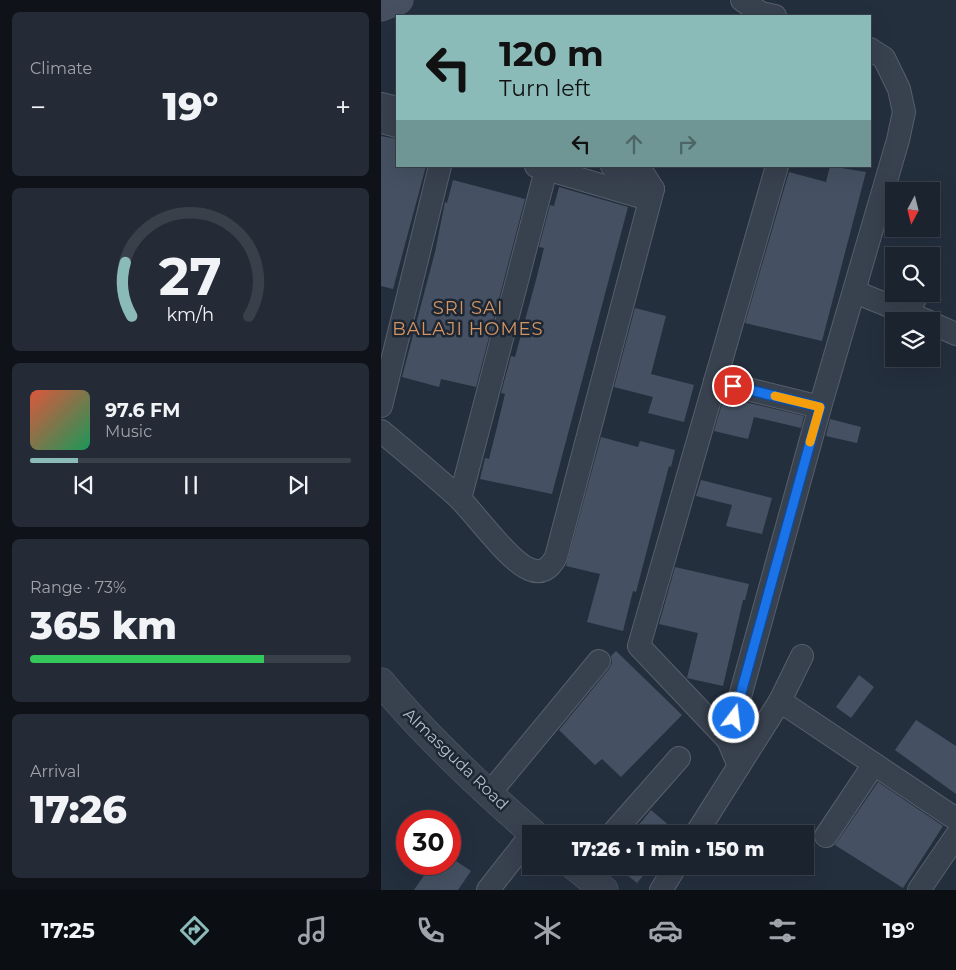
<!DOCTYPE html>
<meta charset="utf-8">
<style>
:root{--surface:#1b232e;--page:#242b36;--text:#f1f3f6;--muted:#a0a4aa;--line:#39404a;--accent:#8bbbb9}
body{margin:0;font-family:Montserrat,sans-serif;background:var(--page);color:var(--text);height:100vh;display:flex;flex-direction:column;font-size:19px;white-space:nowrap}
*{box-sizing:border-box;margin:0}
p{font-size:16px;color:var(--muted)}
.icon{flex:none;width:28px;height:28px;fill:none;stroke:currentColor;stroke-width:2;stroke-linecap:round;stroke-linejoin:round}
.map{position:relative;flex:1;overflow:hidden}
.drawer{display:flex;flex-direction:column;gap:12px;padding:12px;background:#0f1319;width:381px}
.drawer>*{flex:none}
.top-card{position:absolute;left:15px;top:15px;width:475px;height:152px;border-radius:0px;box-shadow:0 5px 20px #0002,0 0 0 1px var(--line);background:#8bbbb9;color:#111;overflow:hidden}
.needle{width:32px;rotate:187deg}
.fabs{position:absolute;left:504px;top:182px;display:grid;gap:10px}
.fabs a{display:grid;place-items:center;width:55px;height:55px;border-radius:0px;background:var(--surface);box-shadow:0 5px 20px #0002,0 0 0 1px var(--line);font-size:25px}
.speed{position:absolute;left:15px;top:810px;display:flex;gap:10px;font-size:25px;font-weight:700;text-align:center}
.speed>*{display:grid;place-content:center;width:65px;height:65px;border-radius:50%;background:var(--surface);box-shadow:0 5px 20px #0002,0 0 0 1px var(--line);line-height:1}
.speed .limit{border:8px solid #d22;background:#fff;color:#111}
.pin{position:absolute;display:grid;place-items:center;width:42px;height:42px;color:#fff;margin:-21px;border:2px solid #fff;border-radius:50%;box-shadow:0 1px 5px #0007}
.me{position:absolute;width:55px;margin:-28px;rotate:15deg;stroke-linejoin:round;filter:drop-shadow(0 0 4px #0008)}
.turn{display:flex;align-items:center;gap:18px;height:105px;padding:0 20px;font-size:22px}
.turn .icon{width:65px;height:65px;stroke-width:2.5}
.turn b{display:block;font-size:35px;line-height:42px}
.lanes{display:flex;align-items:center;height:48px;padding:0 20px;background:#0003;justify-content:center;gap:25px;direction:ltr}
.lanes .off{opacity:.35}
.big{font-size:38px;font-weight:800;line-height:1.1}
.drawer .widget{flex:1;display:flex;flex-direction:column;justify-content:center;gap:8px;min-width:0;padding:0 18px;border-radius:8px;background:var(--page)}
.drawer .dial{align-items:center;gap:0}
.dial svg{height:130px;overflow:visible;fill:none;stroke:var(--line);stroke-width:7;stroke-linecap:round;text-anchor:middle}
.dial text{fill:var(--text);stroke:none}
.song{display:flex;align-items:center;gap:15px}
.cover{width:60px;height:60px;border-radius:8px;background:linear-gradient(135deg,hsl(10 70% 55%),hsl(150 70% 35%))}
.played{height:5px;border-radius:2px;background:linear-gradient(90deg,var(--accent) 15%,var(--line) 15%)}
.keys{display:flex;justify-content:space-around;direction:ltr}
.heat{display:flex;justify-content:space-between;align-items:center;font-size:28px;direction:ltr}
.charge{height:8px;border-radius:4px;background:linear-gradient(90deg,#34c759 73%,var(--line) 0)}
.trip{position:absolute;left:141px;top:825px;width:292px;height:50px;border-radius:0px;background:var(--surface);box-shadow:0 5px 20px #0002,0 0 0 1px var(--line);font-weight:800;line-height:50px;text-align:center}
.tab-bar{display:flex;height:80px;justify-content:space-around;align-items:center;background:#0b0e12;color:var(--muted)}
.tab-bar .icon{width:35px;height:35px}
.tab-bar .current{color:var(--accent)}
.tab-bar b{font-size:22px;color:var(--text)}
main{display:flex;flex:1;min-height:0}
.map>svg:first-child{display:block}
.building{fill:#455162}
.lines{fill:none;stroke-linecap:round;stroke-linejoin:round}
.minor-casing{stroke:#565f6c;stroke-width:24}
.tertiary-casing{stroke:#565f6c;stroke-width:29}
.secondary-casing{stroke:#565f6c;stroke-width:29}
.minor{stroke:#38414e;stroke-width:22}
.tertiary{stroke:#38414e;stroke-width:28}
.secondary{stroke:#465061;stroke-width:28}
.route-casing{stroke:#114b97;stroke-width:12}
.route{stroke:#1a73e8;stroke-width:9}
.slow{stroke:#f59e0b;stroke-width:9}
.labels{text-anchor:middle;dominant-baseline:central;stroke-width:5;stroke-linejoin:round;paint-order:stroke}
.street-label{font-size:16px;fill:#b4bcc9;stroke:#1d2633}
.neighbourhood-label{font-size:18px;letter-spacing:1px;fill:#d59563;stroke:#1d2633}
</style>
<main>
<section class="drawer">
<div class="widget"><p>Climate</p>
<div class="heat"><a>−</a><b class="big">19°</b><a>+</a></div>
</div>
<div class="widget dial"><svg viewBox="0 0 100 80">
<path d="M14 69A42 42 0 1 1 86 69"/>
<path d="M14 69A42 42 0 0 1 10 36" stroke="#8bbbb9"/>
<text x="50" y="56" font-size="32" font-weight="700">27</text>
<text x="50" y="72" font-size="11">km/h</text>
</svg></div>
<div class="widget">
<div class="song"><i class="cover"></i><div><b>97.6 FM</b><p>Music</p></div></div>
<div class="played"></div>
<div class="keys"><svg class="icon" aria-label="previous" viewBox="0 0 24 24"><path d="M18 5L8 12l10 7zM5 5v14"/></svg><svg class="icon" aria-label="pause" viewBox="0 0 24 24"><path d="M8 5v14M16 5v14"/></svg><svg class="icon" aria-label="next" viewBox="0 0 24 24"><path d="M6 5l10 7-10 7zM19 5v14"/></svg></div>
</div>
<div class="widget"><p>Range · 73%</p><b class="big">365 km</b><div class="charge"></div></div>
<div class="widget"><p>Arrival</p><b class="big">17:26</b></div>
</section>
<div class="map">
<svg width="575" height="890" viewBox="0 0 575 890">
<rect width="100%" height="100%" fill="#242f3e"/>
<g class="building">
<polygon points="0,136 16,139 16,166 45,166 12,289 0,286"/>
<polygon points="449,166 485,172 441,341 364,323 408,172 445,182"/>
<polygon points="72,180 144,199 95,387 60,379 58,387 21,377 54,252 64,202 66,203"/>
<polygon points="178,187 247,207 171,494 99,479 104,458 108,459 116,427 124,394 120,393 130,356 134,357 155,280 163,248 158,247 169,205 173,206"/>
<polygon points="254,308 285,316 270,374 313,385 303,422 267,413 272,397 233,387"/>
<polygon points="343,397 423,416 420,428 373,417 367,439 333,431"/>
<polygon points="449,419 480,427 476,443 445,436"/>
<polygon points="220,437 257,447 259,441 294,450 290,467 288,466 255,592 252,591 242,631 206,622 219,574 185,566"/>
<polygon points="320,480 391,498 381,534 345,526 351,505 315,496"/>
<polygon points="294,567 368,584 364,600 362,600 342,686 306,678 317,633 278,624"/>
<polygon points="235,651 301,715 240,777 221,759 214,765 178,730 228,669 231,663 230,656"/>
<polygon points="478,675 493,687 470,718 455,707"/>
<polygon points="535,720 575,746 575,794 514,750"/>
<polygon points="497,782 562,826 522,888 454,845"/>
<polygon points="270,810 298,834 250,834"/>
<polygon points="69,857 90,871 77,890 33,890 51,864 69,864"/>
<polygon points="235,866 270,866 256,883"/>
</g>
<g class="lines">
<defs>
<g id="minor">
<polyline points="361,0 380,13 394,16"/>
<polyline points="0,104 16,108"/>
<polyline points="0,122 16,126"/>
<polyline points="155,166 257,196 272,189"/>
<polyline points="474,292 546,321"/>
<polyline points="527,313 536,294"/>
<polyline points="550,323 575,334"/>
<polyline points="334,381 439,407"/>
<polyline points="0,406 59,166"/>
<path d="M 0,431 C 26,453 53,475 78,498 C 95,515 128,561 148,569 C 161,575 169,568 175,557 L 272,189 L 263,175 L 231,166"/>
<polyline points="79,499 166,166"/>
<polyline points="399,701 575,819"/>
<polyline points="347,740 258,646 396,166"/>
<polyline points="358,766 347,740 439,407 517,140 523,112 518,89 503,58 489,49"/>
<polyline points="108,794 218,661"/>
<polyline points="231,834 298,758"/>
<polyline points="315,834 399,701 421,656"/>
<polyline points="445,836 493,764"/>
<polyline points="107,890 150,835"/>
<polyline points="280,890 295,866"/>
<polyline points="538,890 575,836"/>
</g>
<g id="tertiary">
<path d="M 0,682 C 45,737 99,787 153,834"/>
<polyline points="193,866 223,890"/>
</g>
<polyline id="secondary" points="0,7 18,0"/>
</defs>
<use href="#minor" class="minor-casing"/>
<use href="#tertiary" class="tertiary-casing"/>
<use href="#secondary" class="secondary-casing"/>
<use href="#minor" class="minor"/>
<use href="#tertiary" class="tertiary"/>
<use href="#secondary" class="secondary"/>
</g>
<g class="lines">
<defs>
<polyline id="route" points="352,386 439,407 353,718"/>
</defs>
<use href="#route" class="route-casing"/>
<use href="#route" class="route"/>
<polyline class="slow" points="394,396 439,407 429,442"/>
</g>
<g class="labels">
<g class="street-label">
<text transform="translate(75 759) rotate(44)">Almasguda Road</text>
</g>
<g class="neighbourhood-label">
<text x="87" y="308">SRI SAI<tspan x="87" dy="21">BALAJI HOMES</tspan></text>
</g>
</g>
</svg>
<div class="fabs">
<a><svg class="needle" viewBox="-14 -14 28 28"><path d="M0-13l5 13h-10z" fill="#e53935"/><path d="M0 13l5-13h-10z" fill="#a0a4aa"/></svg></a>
<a><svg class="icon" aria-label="search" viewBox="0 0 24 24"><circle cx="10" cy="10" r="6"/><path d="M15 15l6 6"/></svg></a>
<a><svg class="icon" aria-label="layers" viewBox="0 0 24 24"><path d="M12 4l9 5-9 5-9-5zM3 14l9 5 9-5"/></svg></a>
</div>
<div class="speed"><div class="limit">30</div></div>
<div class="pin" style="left:352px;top:386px;background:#d93025"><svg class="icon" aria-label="arrive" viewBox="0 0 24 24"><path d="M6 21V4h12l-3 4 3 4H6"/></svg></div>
<svg class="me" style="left:353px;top:718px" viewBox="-20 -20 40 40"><circle r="17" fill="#1a73e8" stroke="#fff" stroke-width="3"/><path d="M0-11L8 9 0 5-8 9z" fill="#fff"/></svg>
<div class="trip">17:26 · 1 min · 150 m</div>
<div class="top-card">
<div class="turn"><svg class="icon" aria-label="left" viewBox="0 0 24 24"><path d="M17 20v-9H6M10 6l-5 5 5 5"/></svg><div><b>120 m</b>Turn left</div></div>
<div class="lanes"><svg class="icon" aria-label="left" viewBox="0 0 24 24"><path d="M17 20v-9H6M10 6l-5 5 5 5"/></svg><svg class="icon off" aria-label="ahead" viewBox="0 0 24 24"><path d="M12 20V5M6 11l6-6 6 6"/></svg><svg class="icon off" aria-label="right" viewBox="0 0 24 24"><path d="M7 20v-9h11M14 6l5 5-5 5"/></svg></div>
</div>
</div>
</main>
<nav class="tab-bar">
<b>17:25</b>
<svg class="icon current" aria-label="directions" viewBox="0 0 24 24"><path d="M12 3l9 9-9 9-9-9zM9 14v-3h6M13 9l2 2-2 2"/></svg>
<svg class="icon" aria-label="music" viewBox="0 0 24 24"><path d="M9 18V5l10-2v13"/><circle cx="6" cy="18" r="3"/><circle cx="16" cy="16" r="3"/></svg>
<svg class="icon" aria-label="phone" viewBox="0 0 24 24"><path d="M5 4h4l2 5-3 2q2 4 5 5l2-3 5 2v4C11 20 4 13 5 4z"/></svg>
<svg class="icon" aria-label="climate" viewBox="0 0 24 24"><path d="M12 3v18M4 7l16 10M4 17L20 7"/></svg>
<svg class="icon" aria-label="car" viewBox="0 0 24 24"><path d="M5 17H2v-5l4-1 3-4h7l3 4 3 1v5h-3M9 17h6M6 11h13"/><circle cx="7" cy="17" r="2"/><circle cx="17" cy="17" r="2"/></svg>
<svg class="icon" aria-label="filters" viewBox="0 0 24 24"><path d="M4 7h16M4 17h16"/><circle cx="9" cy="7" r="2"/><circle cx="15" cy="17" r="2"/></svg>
<b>19°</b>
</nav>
